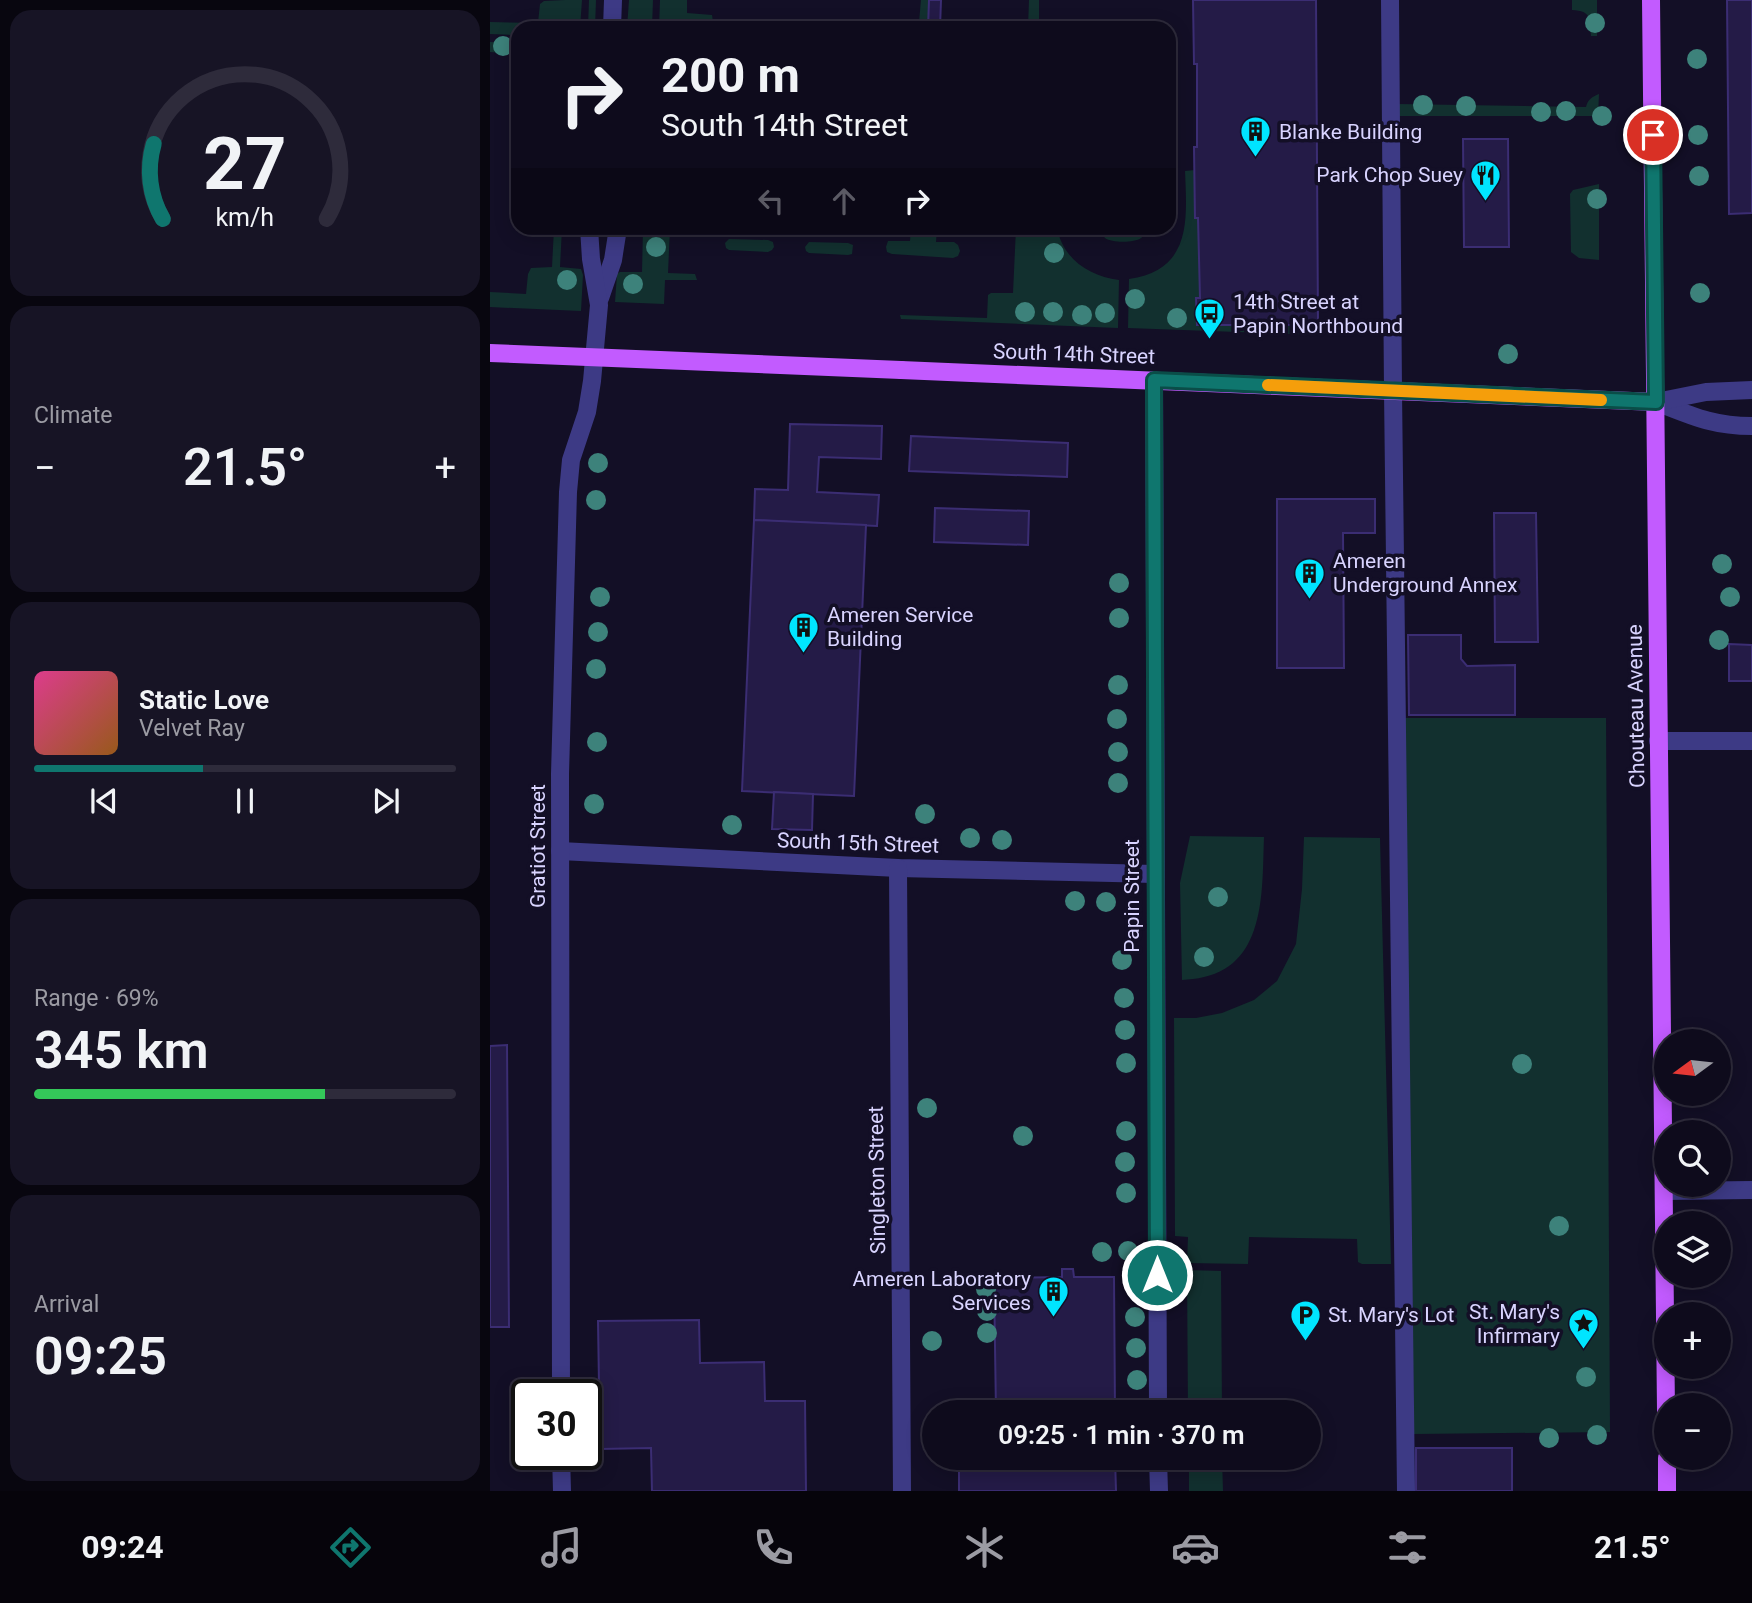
<!DOCTYPE html>
<meta charset="utf-8">
<style>
:root{--surface:#0e0b1c;--page:#171425;--text:#f1f3f6;--muted:#9b9ba3;--line:#2e2b3b;--accent:#0f766e}
body{margin:0;font-family:Roboto,sans-serif;background:var(--page);color:var(--text);height:100vh;display:flex;flex-direction:column;font-size:26px;white-space:nowrap}
*{box-sizing:border-box;margin:0}
p{font-size:23px;color:var(--muted)}
.icon{flex:none;width:38px;height:38px;fill:none;stroke:currentColor;stroke-width:2;stroke-linecap:round;stroke-linejoin:round}
.map{position:relative;flex:1;overflow:hidden}
.sheet{display:flex;flex-direction:column;gap:10px;padding:10px;background:#08060f;width:490px}
.sheet>*{flex:none}
.top-card{position:absolute;left:21px;top:21px;width:665px;height:214px;border-radius:21px;box-shadow:0 4px 18px #0003,0 0 0 2px var(--line);background:#0e0b1c;color:var(--text);overflow:hidden}
.needle{width:46px;rotate:255deg}
.fabs{position:absolute;left:1164px;top:1029px;display:grid;gap:14px}
.fabs a{display:grid;place-items:center;width:77px;height:77px;border-radius:50%;background:var(--surface);box-shadow:0 4px 18px #0003,0 0 0 2px var(--line);font-size:35px}
.speed{position:absolute;left:21px;top:1379px;display:flex;gap:14px;font-size:35px;font-weight:700;text-align:center}
.speed>*{display:grid;place-content:center;width:91px;height:91px;border-radius:50%;background:var(--surface);box-shadow:0 4px 18px #0003,0 0 0 2px var(--line);line-height:1}
.speed .limit{border:4px solid #111;border-radius:10px;background:#fff;color:#111}
.pin{position:absolute;display:grid;place-items:center;width:60px;height:60px;color:#fff;margin:-30px;border:4px solid #fff;border-radius:50%;box-shadow:0 2px 7px #0007}
.me{position:absolute;width:77px;margin:-38px;rotate:0deg;stroke-linejoin:round;filter:drop-shadow(0 0 5px #0008)}
.turn{display:flex;align-items:center;gap:24px;height:147px;padding:0 35px;font-size:32px}
.turn .icon{width:91px;height:91px;stroke-width:2.5}
.turn b{display:block;font-size:49px;line-height:60px}
.lanes{display:flex;align-items:center;height:66px;padding:0 35px;background:#0003;justify-content:center;gap:35px;direction:ltr}
.lanes .off{opacity:.35}
.big{font-size:52px;font-weight:600;line-height:1.1}
.sheet .widget{flex:1;display:flex;flex-direction:column;justify-content:center;gap:10px;min-width:0;padding:0 24px;border-radius:21px;background:var(--page)}
.sheet .dial{align-items:center;gap:0}
.dial svg{height:182px;overflow:visible;fill:none;stroke:var(--line);stroke-width:7;stroke-linecap:round;text-anchor:middle}
.dial text{fill:var(--text);stroke:none}
.song{display:flex;align-items:center;gap:21px}
.cover{width:84px;height:84px;border-radius:10px;background:linear-gradient(135deg,hsl(330 70% 55%),hsl(30 70% 35%))}
.played{height:7px;border-radius:4px;background:linear-gradient(90deg,var(--accent) 40%,var(--line) 40%)}
.keys{display:flex;justify-content:space-around;direction:ltr}
.heat{display:flex;justify-content:space-between;align-items:center;font-size:38px;direction:ltr}
.charge{height:10px;border-radius:5px;background:linear-gradient(90deg,#34c759 69%,var(--line) 0)}
.trip{position:absolute;left:432px;top:1400px;width:399px;height:70px;border-radius:35px;background:var(--surface);box-shadow:0 4px 18px #0003,0 0 0 2px var(--line);font-weight:600;line-height:70px;text-align:center}
.tabs{display:flex;height:112px;justify-content:space-around;align-items:center;background:#06040b;color:var(--muted)}
.tabs .icon{width:49px;height:49px}
.tabs .current{color:var(--accent)}
.tabs b{font-size:32px;color:var(--text)}
main{display:flex;flex:1;min-height:0}
.map>svg:first-child{display:block}
.green{fill:#12302f}
.building{fill:#241b47;stroke:#3b2d73;stroke-width:2}
.lines{fill:none;stroke-linecap:round;stroke-linejoin:round}
.minor{stroke:#3d3a85;stroke-width:18}
.major{stroke:#c25bff;stroke-width:18}
.major-bridge{stroke:#c25bff;stroke-width:18}
.tree{fill:#3d827b}
.route-casing{stroke:#0a4d48;stroke-width:18}
.route{stroke:#0f766e;stroke-width:12}
.slow{stroke:#f59e0b;stroke-width:12}
.labels{text-anchor:middle;dominant-baseline:central;stroke-width:7;stroke-linejoin:round;paint-order:stroke}
.poi-label{font-size:21px;fill:#d9d4ff;stroke:#130f26;text-anchor:start}
.street-label{font-size:21px;fill:#d9d4ff;stroke:#130f26}
</style>
<main>
<section class="sheet">
<div class="widget dial"><svg viewBox="0 0 100 80">
<path d="M14 69A42 42 0 1 1 86 69"/>
<path d="M14 69A42 42 0 0 1 10 36" stroke="#0f766e"/>
<text x="50" y="56" font-size="32" font-weight="700">27</text>
<text x="50" y="72" font-size="11">km/h</text>
</svg></div>
<div class="widget"><p>Climate</p>
<div class="heat"><a>−</a><b class="big">21.5°</b><a>+</a></div>
</div>
<div class="widget">
<div class="song"><i class="cover"></i><div><b>Static Love</b><p>Velvet Ray</p></div></div>
<div class="played"></div>
<div class="keys"><svg class="icon" aria-label="previous" viewBox="0 0 24 24"><path d="M18 5L8 12l10 7zM5 5v14"/></svg><svg class="icon" aria-label="pause" viewBox="0 0 24 24"><path d="M8 5v14M16 5v14"/></svg><svg class="icon" aria-label="next" viewBox="0 0 24 24"><path d="M6 5l10 7-10 7zM19 5v14"/></svg></div>
</div>
<div class="widget"><p>Range · 69%</p><b class="big">345 km</b><div class="charge"></div></div>
<div class="widget"><p>Arrival</p><b class="big">09:25</b></div>
</section>
<div class="map">
<svg width="1262" height="1491" viewBox="0 0 1262 1491">
<rect width="100%" height="100%" fill="#130f26"/>
<g class="green">
<polygon points="75,0 92,0 90,28 28,28 28,35 0,34 0,22 48,23 50,4 54,1"/>
<polygon points="99,0 106,0 105,28 98,28"/>
<polygon points="139,0 163,0 162,28 137,28"/>
<polygon points="170,0 197,0 197,13 222,15 224,28 169,28"/>
<polygon points="431,0 439,0 438,28 406,28 406,23 409,21 429,22"/>
<polygon points="539,0 549,0 549,28 538,28"/>
<path d="M 1082,0 L 1107,0 L 1107,36 L 1101,36 C 1100,19 1102,11 1082,10 Z"/>
<polygon points="0,42 28,43 28,54 0,52"/>
<path d="M 1109,94 L 1108,116 L 907,116 L 907,104 L 1096,107 C 1098,99 1102,97 1109,94 Z"/>
<path d="M 705,170 L 705,218 L 708,218 L 710,298 L 706,299 L 707,325 L 828,325 L 831,327 L 830,335 L 638,328 L 639,279 C 702,270 697,220 695,171 Z"/>
<polygon points="1109,184 1109,260 1089,258 1081,252 1080,194 1083,190"/>
<polygon points="64,228 72,228 70,267 91,269 93,275 91,311 0,307 0,292 36,294 38,274 41,268 62,267"/>
<polygon points="153,228 180,228 178,273 205,274 207,280 175,280 174,304 125,302 127,274 130,272 152,272"/>
<polygon points="421,228 447,228 446,242 464,242 468,245 470,251 468,256 463,258 402,254 397,252 396,247 398,241 420,241"/>
<path d="M 526,228 L 567,228 C 573,259 599,276 629,280 L 628,328 L 411,319 L 410,315 L 497,318 L 498,295 L 501,293 L 523,293 Z"/>
<path d="M 609,228 L 656,228 C 655,233 656,234 651,238 C 644,243 622,243 615,238 C 612,235 611,232 609,228 Z"/>
<polygon points="239,239 278,240 283,242 284,247 282,250 278,252 239,250 236,248 235,243"/>
<polygon points="319,242 358,243 363,245 362,254 358,255 319,253 316,251 315,247"/>
<polygon points="914,718 1116,718 1120,1432 924,1434"/>
<path d="M 700,836 L 774,837 C 772,887 777,963 714,977 C 707,979 699,979 692,980 L 690,883 Z"/>
<polygon points="814,837 890,838 901,1264 872,1264 868,1262 867,1239 759,1237 758,1264 697,1263 698,1237 685,1236 684,1018 706,1018 732,1013 764,1000 787,981 806,944 812,889"/>
<polygon points="697,1270 731,1271 732,1412 698,1412"/>
<polygon points="699,1458 732,1458 733,1491 699,1491"/>
</g>
<g class="building">
<polygon points="439,0 451,0 450,28 438,28"/>
<polygon points="703,0 826,0 828,325 707,325 706,298 710,298 708,218 705,218 704,147 707,147 707,64 704,64"/>
<polygon points="1237,0 1262,0 1262,213 1239,214"/>
<polygon points="973,139 1018,139 1019,247 974,247"/>
<polygon points="300,424 392,426 391,459 329,457 327,492 389,495 387,526 264,520 265,489 298,490"/>
<polygon points="421,436 578,443 577,477 419,471"/>
<polygon points="787,499 885,499 885,533 853,533 854,668 787,668"/>
<polygon points="445,508 539,511 538,545 444,542"/>
<polygon points="1004,513 1046,513 1048,642 1005,642"/>
<polygon points="264,520 376,525 364,796 252,791"/>
<polygon points="918,635 971,635 971,659 977,666 1025,665 1025,715 919,715"/>
<polygon points="1239,644 1262,645 1262,681 1239,681"/>
<polygon points="284,792 323,794 322,830 282,829"/>
<polygon points="17,1045 19,1327 0,1327 0,1046"/>
<polygon points="572,1269 583,1269 584,1277 624,1277 625,1412 506,1412 504,1278 572,1277"/>
<polygon points="209,1320 210,1363 274,1362 275,1401 315,1401 316,1491 162,1491 161,1448 110,1449 108,1321"/>
<rect x="926" y="1448" width="96" height="43"/>
<polygon points="469,1458 625,1458 626,1491 469,1491"/>
</g>
<g class="lines">
<g class="minor">
<polyline points="900,0 903,391 916,1491"/>
<polyline points="122,28 123,0"/>
<polyline points="110,298 123,260 128,228"/>
<polyline points="664,380 668,1412"/>
<path d="M 1166,402 C 1202,416 1223,426 1262,426"/>
<polyline points="1166,402 1216,392 1262,390"/>
<polyline points="1168,741 1262,741"/>
<polyline points="70,851 408,868 665,874"/>
<polyline points="408,868 412,1491"/>
<polyline points="1174,1191 1262,1190"/>
<polyline points="71,1395 70,774 78,492 81,460 97,412 102,381 109,305 101,259 99,228"/>
<polyline points="71,1454 72,1491"/>
<polyline points="668,1458 669,1491"/>
</g>
<g class="major">
<polyline points="1161,0 1176,1411"/>
<polyline points="411,370 1166,402"/>
<polyline points="1177,1458 1177,1491"/>
</g>
<polyline class="major-bridge" points="0,353 411,370"/>
</g>
<g class="tree">
<circle cx="1105" cy="23" r="10"/>
<circle cx="13" cy="46" r="10"/>
<circle cx="1207" cy="59" r="10"/>
<circle cx="933" cy="105" r="10"/>
<circle cx="976" cy="106" r="10"/>
<circle cx="1076" cy="111" r="10"/>
<circle cx="1051" cy="112" r="10"/>
<circle cx="1112" cy="116" r="10"/>
<circle cx="1208" cy="135" r="10"/>
<circle cx="1209" cy="176" r="10"/>
<circle cx="1107" cy="199" r="10"/>
<circle cx="166" cy="247" r="10"/>
<circle cx="564" cy="253" r="10"/>
<circle cx="77" cy="280" r="10"/>
<circle cx="143" cy="284" r="10"/>
<circle cx="1210" cy="293" r="10"/>
<circle cx="645" cy="299" r="10"/>
<circle cx="535" cy="312" r="10"/>
<circle cx="563" cy="312" r="10"/>
<circle cx="615" cy="313" r="10"/>
<circle cx="592" cy="315" r="10"/>
<circle cx="687" cy="318" r="10"/>
<circle cx="1018" cy="354" r="10"/>
<circle cx="108" cy="463" r="10"/>
<circle cx="106" cy="500" r="10"/>
<circle cx="1232" cy="564" r="10"/>
<circle cx="629" cy="583" r="10"/>
<circle cx="110" cy="597" r="10"/>
<circle cx="1240" cy="597" r="10"/>
<circle cx="629" cy="618" r="10"/>
<circle cx="108" cy="632" r="10"/>
<circle cx="1229" cy="640" r="10"/>
<circle cx="106" cy="669" r="10"/>
<circle cx="628" cy="685" r="10"/>
<circle cx="627" cy="719" r="10"/>
<circle cx="107" cy="742" r="10"/>
<circle cx="628" cy="752" r="10"/>
<circle cx="628" cy="783" r="10"/>
<circle cx="104" cy="804" r="10"/>
<circle cx="435" cy="814" r="10"/>
<circle cx="242" cy="825" r="10"/>
<circle cx="480" cy="838" r="10"/>
<circle cx="512" cy="840" r="10"/>
<circle cx="728" cy="897" r="10"/>
<circle cx="585" cy="901" r="10"/>
<circle cx="616" cy="902" r="10"/>
<circle cx="714" cy="957" r="10"/>
<circle cx="632" cy="960" r="10"/>
<circle cx="634" cy="998" r="10"/>
<circle cx="635" cy="1030" r="10"/>
<circle cx="636" cy="1063" r="10"/>
<circle cx="1032" cy="1064" r="10"/>
<circle cx="437" cy="1108" r="10"/>
<circle cx="636" cy="1131" r="10"/>
<circle cx="533" cy="1136" r="10"/>
<circle cx="635" cy="1162" r="10"/>
<circle cx="636" cy="1193" r="10"/>
<circle cx="1069" cy="1226" r="10"/>
<circle cx="638" cy="1251" r="10"/>
<circle cx="612" cy="1252" r="10"/>
<circle cx="645" cy="1283" r="10"/>
<circle cx="496" cy="1289" r="10"/>
<circle cx="497" cy="1311" r="10"/>
<circle cx="645" cy="1317" r="10"/>
<circle cx="497" cy="1333" r="10"/>
<circle cx="442" cy="1341" r="10"/>
<circle cx="646" cy="1348" r="10"/>
<circle cx="1096" cy="1377" r="10"/>
<circle cx="647" cy="1380" r="10"/>
<circle cx="1107" cy="1435" r="10"/>
<circle cx="1059" cy="1438" r="10"/>
</g>
<g class="lines">
<defs>
<polyline id="route" points="667,1275 664,380 1166,402 1163,135"/>
</defs>
<use href="#route" class="route-casing"/>
<use href="#route" class="route"/>
<polyline class="slow" points="778,385 1111,400"/>
</g>
<defs>
<symbol id="building-pin" viewBox="-11 -11 22 30"><path d="M0 17L-7.5 6A9.5 9.5 0 1 1 7.5 6Z" fill="#00e5ff" stroke="#130f26"/><path d="M-4-6H4V6H1V3H-1V6H-4ZM-2.5-4.3h1.7v1.8h-1.7ZM.8-4.3h1.7v1.8H.8ZM-2.5-1h1.7V.8h-1.7ZM.8-1h1.7V.8H.8Z" fill="#111"/></symbol>
<symbol id="restaurant-pin" viewBox="-11 -11 22 30"><path d="M0 17L-7.5 6A9.5 9.5 0 1 1 7.5 6Z" fill="#00e5ff" stroke="#130f26"/><path d="M-5-6h1v4h1v-4h1v4h1v-4h1v5L-1.5 .5V6h-2V.5L-5-1ZM5-6V6H3V1.5H1.5Q1.5-4 5-6Z" fill="#111"/></symbol>
<symbol id="bus-pin" viewBox="-11 -11 22 30"><path d="M0 17L-7.5 6A9.5 9.5 0 1 1 7.5 6Z" fill="#00e5ff" stroke="#130f26"/><path d="M-5-6H5V4H4V6H2V4H-2V6H-4V4H-5ZM-3.5-4V0h7V-4ZM-3.5 1.2v1.5H-2V1.2ZM2 1.2v1.5H3.5V1.2Z" fill="#111"/></symbol>
<symbol id="parking-pin" viewBox="-11 -11 22 30"><path d="M0 17L-7.5 6A9.5 9.5 0 1 1 7.5 6Z" fill="#00e5ff" stroke="#130f26"/><path d="M-3.5-5.5H1a3.5 3.5 0 0 1 0 7H-1V5.5H-3.5ZM-1-3.4V-.6H.8a1.4 1.4 0 0 0 0-2.8Z" fill="#111"/></symbol>
<symbol id="sight-pin" viewBox="-11 -11 22 30"><path d="M0 17L-7.5 6A9.5 9.5 0 1 1 7.5 6Z" fill="#00e5ff" stroke="#130f26"/><path d="M0-6L1.8-2.2L6-1.7L2.9 1.2L3.7 5.4L0 3.3L-3.7 5.4L-2.9 1.2L-6-1.7L-1.8-2.2Z" fill="#111"/></symbol>
</defs>
<g fill-rule="evenodd">
<use href="#building-pin" x="748" y="114" width="35" height="47"/>
<use href="#restaurant-pin" x="978" y="158" width="35" height="47"/>
<use href="#bus-pin" x="702" y="296" width="35" height="47"/>
<use href="#building-pin" x="802" y="556" width="35" height="47"/>
<use href="#building-pin" x="296" y="610" width="35" height="47"/>
<use href="#building-pin" x="546" y="1274" width="35" height="47"/>
<use href="#parking-pin" x="798" y="1298" width="35" height="47"/>
<use href="#sight-pin" x="1076" y="1306" width="35" height="47"/>
</g>
<g class="labels">
<g class="poi-label">
<text x="789" y="132">Blanke Building</text>
<text x="973" y="175" text-anchor="end">Park Chop Suey</text>
<text x="743" y="302">14th Street at<tspan x="743" dy="24">Papin Northbound</tspan></text>
<text x="843" y="561">Ameren<tspan x="843" dy="24">Underground Annex</tspan></text>
<text x="337" y="615">Ameren Service<tspan x="337" dy="24">Building</tspan></text>
<text x="541" y="1279" text-anchor="end">Ameren Laboratory<tspan x="541" dy="24">Services</tspan></text>
<text x="1070" y="1312" text-anchor="end">St. Mary's<tspan x="1070" dy="24">Infirmary</tspan></text>
<text x="838" y="1315">St. Mary's Lot</text>
</g>
<g class="street-label">
<text transform="translate(584 354) rotate(2)">South 14th Street</text>
<text transform="translate(1146 706) rotate(-91)">Chouteau Avenue</text>
<text transform="translate(368 843) rotate(2)">South 15th Street</text>
<text transform="translate(48 846) rotate(-90)">Gratiot Street</text>
<text transform="translate(642 896) rotate(-90)">Papin Street</text>
<text transform="translate(387 1180) rotate(-91)">Singleton Street</text>
</g>
</g>
</svg>
<div class="fabs">
<a><svg class="needle" viewBox="-14 -14 28 28"><path d="M0-13l5 13h-10z" fill="#e53935"/><path d="M0 13l5-13h-10z" fill="#9b9ba3"/></svg></a>
<a><svg class="icon" aria-label="search" viewBox="0 0 24 24"><circle cx="10" cy="10" r="6"/><path d="M15 15l6 6"/></svg></a>
<a><svg class="icon" aria-label="layers" viewBox="0 0 24 24"><path d="M12 4l9 5-9 5-9-5zM3 14l9 5 9-5"/></svg></a>
<a>+</a>
<a>−</a>
</div>
<div class="speed"><div class="limit">30</div></div>
<div class="pin" style="left:1163px;top:135px;background:#d93025"><svg class="icon" aria-label="arrive" viewBox="0 0 24 24"><path d="M6 21V4h12l-3 4 3 4H6"/></svg></div>
<svg class="me" style="left:667px;top:1275px" viewBox="-20 -20 40 40"><circle r="17" fill="#0f766e" stroke="#fff" stroke-width="3"/><path d="M0-11L8 9 0 5-8 9z" fill="#fff"/></svg>
<div class="trip">09:25 · 1 min · 370 m</div>
<div class="top-card">
<div class="turn"><svg class="icon" aria-label="right" viewBox="0 0 24 24"><path d="M7 20v-9h11M14 6l5 5-5 5"/></svg><div><b>200 m</b>South 14th Street</div></div>
<div class="lanes"><svg class="icon off" aria-label="left" viewBox="0 0 24 24"><path d="M17 20v-9H6M10 6l-5 5 5 5"/></svg><svg class="icon off" aria-label="ahead" viewBox="0 0 24 24"><path d="M12 20V5M6 11l6-6 6 6"/></svg><svg class="icon" aria-label="right" viewBox="0 0 24 24"><path d="M7 20v-9h11M14 6l5 5-5 5"/></svg></div>
</div>
</div>
</main>
<nav class="tabs">
<b>09:24</b>
<svg class="icon current" aria-label="directions" viewBox="0 0 24 24"><path d="M12 3l9 9-9 9-9-9zM9 14v-3h6M13 9l2 2-2 2"/></svg>
<svg class="icon" aria-label="music" viewBox="0 0 24 24"><path d="M9 18V5l10-2v13"/><circle cx="6" cy="18" r="3"/><circle cx="16" cy="16" r="3"/></svg>
<svg class="icon" aria-label="phone" viewBox="0 0 24 24"><path d="M5 4h4l2 5-3 2q2 4 5 5l2-3 5 2v4C11 20 4 13 5 4z"/></svg>
<svg class="icon" aria-label="climate" viewBox="0 0 24 24"><path d="M12 3v18M4 7l16 10M4 17L20 7"/></svg>
<svg class="icon" aria-label="car" viewBox="0 0 24 24"><path d="M5 17H2v-5l4-1 3-4h7l3 4 3 1v5h-3M9 17h6M6 11h13"/><circle cx="7" cy="17" r="2"/><circle cx="17" cy="17" r="2"/></svg>
<svg class="icon" aria-label="filters" viewBox="0 0 24 24"><path d="M4 7h16M4 17h16"/><circle cx="9" cy="7" r="2"/><circle cx="15" cy="17" r="2"/></svg>
<b>21.5°</b>
</nav>
